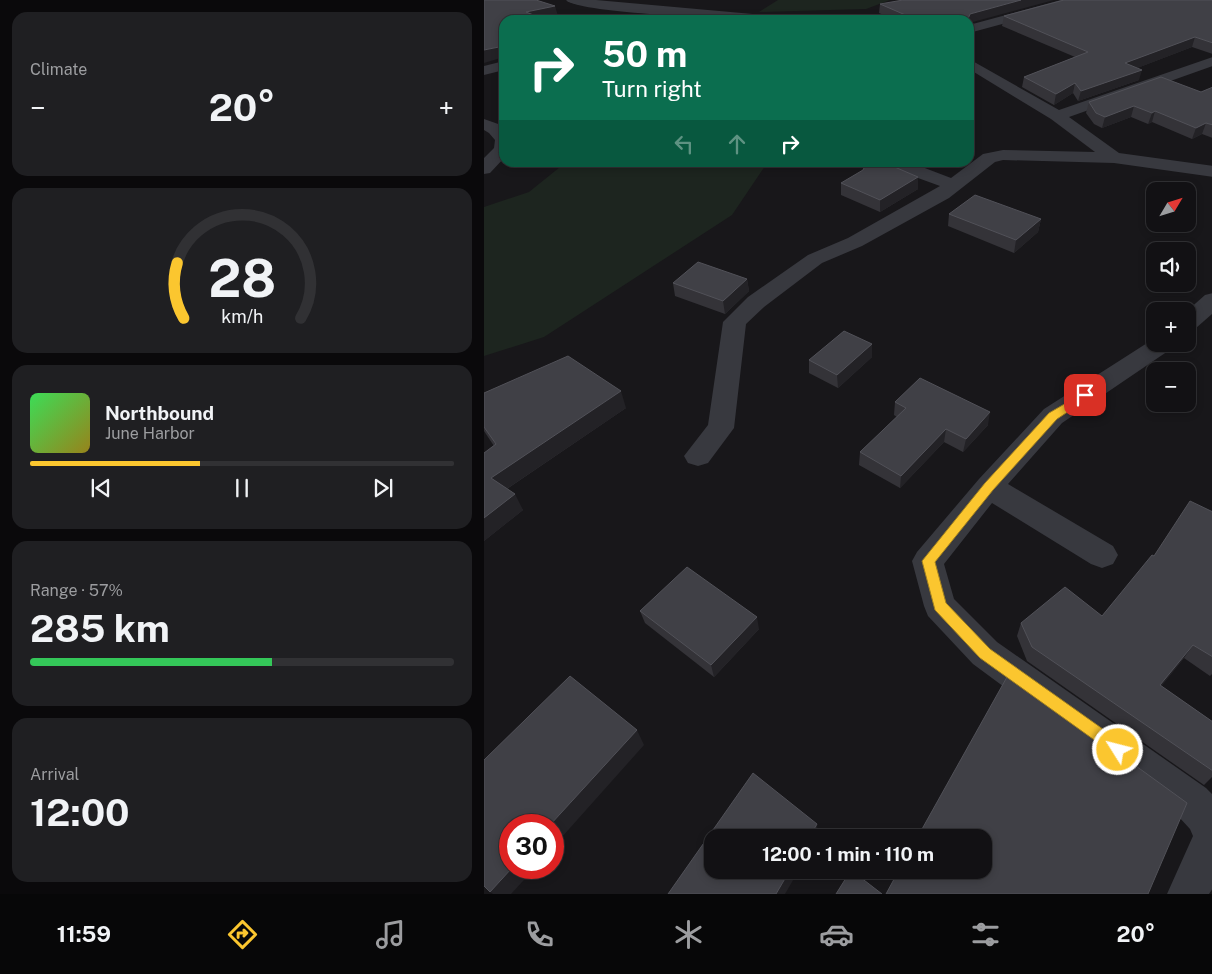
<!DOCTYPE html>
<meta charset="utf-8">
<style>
:root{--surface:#121114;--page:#1f1f22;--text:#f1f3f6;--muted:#9c9da0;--line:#313134;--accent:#fbc62f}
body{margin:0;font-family:"Public Sans",sans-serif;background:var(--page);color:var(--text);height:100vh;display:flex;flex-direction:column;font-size:19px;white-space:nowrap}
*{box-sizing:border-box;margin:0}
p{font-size:16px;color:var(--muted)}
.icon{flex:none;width:28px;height:28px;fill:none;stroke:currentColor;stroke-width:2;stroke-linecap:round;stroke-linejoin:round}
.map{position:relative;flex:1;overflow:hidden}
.panel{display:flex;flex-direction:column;gap:12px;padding:12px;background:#0a090b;width:484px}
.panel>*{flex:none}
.top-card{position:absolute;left:15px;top:15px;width:475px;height:152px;border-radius:15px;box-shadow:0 2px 8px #0003,0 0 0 1px var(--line);background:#0b6e4f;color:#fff;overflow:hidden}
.needle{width:32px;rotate:52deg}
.buttons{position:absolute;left:662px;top:182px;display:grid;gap:10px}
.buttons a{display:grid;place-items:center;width:50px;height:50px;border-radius:10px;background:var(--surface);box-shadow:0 2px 8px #0003,0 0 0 1px var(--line);font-size:25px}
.speed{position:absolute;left:15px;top:814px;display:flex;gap:10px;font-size:25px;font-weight:700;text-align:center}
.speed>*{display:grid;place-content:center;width:65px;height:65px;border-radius:50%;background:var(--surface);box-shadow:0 2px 8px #0003,0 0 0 1px var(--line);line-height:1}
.speed .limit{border:8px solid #d22;background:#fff;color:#111}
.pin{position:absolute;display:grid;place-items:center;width:42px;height:42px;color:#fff;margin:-21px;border-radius:10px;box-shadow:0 2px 8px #0006}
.me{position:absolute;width:55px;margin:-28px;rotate:306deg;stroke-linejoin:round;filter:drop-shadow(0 0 4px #0008)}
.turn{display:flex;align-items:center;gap:18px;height:105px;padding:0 20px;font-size:22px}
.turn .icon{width:65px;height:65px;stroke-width:2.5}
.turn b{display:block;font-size:35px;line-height:42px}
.lanes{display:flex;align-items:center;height:48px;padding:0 20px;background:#0003;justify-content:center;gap:25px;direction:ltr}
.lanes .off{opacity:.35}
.big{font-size:38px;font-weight:700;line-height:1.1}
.panel .tile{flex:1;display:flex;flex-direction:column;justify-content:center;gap:8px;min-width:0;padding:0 18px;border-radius:15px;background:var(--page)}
.panel .dial{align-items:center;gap:0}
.dial svg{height:130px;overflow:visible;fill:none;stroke:var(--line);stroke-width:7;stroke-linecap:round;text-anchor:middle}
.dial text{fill:var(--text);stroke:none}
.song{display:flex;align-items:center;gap:15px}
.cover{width:60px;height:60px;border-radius:8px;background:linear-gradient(135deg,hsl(130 70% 55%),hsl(50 70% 35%))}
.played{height:5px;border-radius:2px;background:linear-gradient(90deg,var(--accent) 40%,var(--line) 40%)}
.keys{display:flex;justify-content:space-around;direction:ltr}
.heat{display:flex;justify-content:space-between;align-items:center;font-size:28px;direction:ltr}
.charge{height:8px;border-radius:4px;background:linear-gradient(90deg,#34c759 57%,var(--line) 0)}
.trip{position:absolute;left:220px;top:829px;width:288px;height:50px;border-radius:15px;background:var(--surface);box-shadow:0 2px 8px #0003,0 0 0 1px var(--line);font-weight:700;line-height:50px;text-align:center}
.menu{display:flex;height:80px;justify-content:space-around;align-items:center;background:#070708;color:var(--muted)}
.menu .icon{width:35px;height:35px}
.menu .active{color:var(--accent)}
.menu b{font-size:22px;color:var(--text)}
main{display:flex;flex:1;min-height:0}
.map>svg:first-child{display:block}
.green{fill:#1d251f}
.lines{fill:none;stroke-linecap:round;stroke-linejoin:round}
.minor{fill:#38393f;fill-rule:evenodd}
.wall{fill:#343338}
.shaded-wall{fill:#232226}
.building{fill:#404046;stroke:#515158}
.route{fill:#fbc62f;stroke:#a3811f}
</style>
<main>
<section class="panel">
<div class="tile"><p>Climate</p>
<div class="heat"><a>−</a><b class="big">20°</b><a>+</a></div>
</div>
<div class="tile dial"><svg viewBox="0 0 100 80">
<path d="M14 69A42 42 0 1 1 86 69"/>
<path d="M14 69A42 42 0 0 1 10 35" stroke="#fbc62f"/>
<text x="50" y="56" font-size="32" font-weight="700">28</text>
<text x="50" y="72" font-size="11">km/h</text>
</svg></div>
<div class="tile">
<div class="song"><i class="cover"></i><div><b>Northbound</b><p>June Harbor</p></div></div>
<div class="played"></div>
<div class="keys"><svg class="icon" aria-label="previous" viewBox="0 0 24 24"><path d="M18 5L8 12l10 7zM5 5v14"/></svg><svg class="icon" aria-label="pause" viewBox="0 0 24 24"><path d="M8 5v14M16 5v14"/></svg><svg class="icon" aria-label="next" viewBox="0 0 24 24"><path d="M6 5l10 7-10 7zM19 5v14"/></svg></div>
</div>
<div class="tile"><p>Range · 57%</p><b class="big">285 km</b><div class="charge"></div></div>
<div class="tile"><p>Arrival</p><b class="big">12:00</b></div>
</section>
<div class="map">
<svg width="729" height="894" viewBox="0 0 729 894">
<rect width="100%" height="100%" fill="#18171a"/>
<g class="green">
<polygon points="294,0 406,0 382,9 275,12"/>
<polygon points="81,163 283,163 248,215 60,337 0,356 0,207 45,192"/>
</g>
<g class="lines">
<g class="minor">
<path d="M 82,0 L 112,0 L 290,16 L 297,20 C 269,20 94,14 82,0 Z"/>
<polygon points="577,0 597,0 595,3 485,33 485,25"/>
<polygon points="729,57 729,66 585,117 635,153 729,166 729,177 630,163 519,160 511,162 465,198 378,246 338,263 280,307 262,324 250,428 224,463 214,466 204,463 200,456 224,425 239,322 264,297 324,255 364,238 456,186 401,166 398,162 425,162 467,178 499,154 519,150 611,152 567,119 485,69 485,59 575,110"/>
<polygon points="20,61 20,70 0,75 0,66"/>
<polygon points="0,119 17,125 20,129 20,158 6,173 0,174 0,158 10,148 11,140 5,133 0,130"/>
<polygon points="729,293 729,313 712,328 704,330 703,311 721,295"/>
<polygon points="671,338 671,344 690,344 687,349 578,423 524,484 629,546 634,555 629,564 618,568 607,564 508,503 460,564 470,599 513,642 722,788 729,795 729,888 725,894 683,894 709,836 706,829 694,816 489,664 444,616 440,606 428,561 433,552 495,479 560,409"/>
</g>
</g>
<g class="wall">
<polygon points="729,0 729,54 708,47 653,68 655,80 594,101 589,93 570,105 538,87 540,77 591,57 518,26 520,16"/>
<polygon points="396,4 485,20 411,20 395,13"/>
<polygon points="729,87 729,138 718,134 708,139 668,122 664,124 647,117 618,128 610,124 602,113 605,102 717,92"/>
<polygon points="357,183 434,189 396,212 357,195"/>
<polygon points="465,214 557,219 554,232 530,253 464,226"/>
<polygon points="263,279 265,291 241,314 191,296 189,283"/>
<polygon points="388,344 388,357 354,388 325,373 325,360"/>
<polygon points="0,393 142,408 23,489 39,510 0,541 0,453 10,446 0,431"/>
<polygon points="411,402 504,425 479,452 460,442 416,488 375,465 376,452 413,417 410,415"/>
<polygon points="729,512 729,673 726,676 700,658 677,686 729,722 729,776 720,785 543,661 533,636 537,623 618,616 670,556"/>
<polygon points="156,611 275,629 230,677 161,623"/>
</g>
<g class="shaded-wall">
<polygon points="537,0 570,0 485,23 485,20 479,20 486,14"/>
<polygon points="71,6 74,16 54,20 42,12"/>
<polygon points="711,37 708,47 638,74 641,63"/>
<polygon points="20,46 20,57 0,63 0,50"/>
<polygon points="658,70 655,80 594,101 597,91"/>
<polygon points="591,83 589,93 570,105 572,94"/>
<polygon points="650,106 647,117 618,128 621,117"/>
<polygon points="671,111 668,122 664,124 668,113"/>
<polygon points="722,123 718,134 708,139 712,128"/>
<polygon points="434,177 434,189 396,212 396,200"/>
<polygon points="557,219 554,232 530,253 532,240"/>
<polygon points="263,279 265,291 241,314 239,301"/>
<polygon points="388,344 388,357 354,388 353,375"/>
<polygon points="137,391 142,408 15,494 7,478"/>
<polygon points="506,412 504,425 479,452 482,439"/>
<polygon points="462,429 460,442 416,488 417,476"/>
<polygon points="31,494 39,510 0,541 0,518"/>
<polygon points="273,617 275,629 230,677 227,665"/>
<polygon points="709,645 700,658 668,698 676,685"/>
<polygon points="153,730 160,745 69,847 69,825 66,825"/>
<polygon points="333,824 334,836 333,838 325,838"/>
<polygon points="28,868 51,868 27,894 9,894 6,892"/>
<polygon points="306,870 315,870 301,894 292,894"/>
</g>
<g class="building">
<polygon points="0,0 52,0 71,6 42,12 62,20 20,20 20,46 0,50"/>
<polygon points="419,0 537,0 486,14 484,19 479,20 433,20 396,4"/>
<polygon points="580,0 729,0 729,43 711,37 641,63 658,70 597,91 591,83 572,94 540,77 604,52 520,16"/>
<polygon points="677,77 717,92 729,87 729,125 722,123 712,128 671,111 668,113 650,106 621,117 612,113 605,102"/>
<polygon points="383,162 399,162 434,177 396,200 357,183 379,170"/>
<polygon points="491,195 557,219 532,240 465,214"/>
<polygon points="214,262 263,279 239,301 189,283"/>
<polygon points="360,331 388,344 353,375 325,360"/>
<polygon points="84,356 137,391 7,478 31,494 0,518 0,453 12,444 0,427 0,393"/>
<polygon points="436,378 506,412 482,439 462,429 417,476 376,452 422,408 411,402"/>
<polygon points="706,501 729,512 729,657 709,645 676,685 729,722 729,771 548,647 537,623 581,587 618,616 668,555 670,556"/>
<polygon points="203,567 273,617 227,665 156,611"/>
<polygon points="86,676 153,730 66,825 26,825 26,868 28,868 6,892 0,886 0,760"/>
<polygon points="523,677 550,692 703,803 664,894 402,894 415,870 499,870 499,838 433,838"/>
<polygon points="269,773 333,824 325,838 229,838 229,870 306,870 292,894 184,894"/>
<polygon points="367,870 398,894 352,894"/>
</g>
<polygon class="route" points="601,392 605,393 606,395 605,398 573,419 509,490 451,562 462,603 506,649 640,744 642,750 640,755 634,757 496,658 451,610 438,561 501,483 565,413"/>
</svg>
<div class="buttons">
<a><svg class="needle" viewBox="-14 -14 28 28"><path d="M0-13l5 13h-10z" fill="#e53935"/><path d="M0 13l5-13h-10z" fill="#9c9da0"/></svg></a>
<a><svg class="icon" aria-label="sound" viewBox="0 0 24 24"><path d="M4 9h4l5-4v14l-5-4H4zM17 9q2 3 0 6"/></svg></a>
<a>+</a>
<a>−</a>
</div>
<div class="speed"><div class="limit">30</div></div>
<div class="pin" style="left:601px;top:395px;background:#d93025"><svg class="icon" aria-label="arrive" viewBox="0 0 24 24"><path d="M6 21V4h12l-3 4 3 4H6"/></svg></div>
<svg class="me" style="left:634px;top:750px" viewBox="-20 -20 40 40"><circle r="17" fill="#fbc62f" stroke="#fff" stroke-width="3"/><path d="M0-11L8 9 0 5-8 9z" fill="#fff"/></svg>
<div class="trip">12:00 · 1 min · 110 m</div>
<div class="top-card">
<div class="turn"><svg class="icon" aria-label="right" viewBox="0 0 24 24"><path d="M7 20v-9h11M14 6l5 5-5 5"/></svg><div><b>50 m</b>Turn right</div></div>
<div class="lanes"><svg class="icon off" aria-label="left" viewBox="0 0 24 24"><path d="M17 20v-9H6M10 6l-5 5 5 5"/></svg><svg class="icon off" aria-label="ahead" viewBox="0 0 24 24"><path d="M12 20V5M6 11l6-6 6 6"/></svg><svg class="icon" aria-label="right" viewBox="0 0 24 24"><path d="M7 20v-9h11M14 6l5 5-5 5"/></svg></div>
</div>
</div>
</main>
<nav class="menu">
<b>11:59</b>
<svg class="icon active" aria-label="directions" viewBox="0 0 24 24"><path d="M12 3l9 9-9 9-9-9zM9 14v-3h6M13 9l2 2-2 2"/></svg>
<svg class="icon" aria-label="music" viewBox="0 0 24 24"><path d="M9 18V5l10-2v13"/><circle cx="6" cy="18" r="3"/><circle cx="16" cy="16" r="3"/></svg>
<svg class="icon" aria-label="phone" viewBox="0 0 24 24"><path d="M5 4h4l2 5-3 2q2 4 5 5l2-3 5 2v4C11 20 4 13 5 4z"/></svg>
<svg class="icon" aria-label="climate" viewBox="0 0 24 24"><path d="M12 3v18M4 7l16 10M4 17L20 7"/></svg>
<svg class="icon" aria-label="car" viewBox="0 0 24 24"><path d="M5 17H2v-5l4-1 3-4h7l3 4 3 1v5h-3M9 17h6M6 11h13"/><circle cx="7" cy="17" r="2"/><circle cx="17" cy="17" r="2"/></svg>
<svg class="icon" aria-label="filters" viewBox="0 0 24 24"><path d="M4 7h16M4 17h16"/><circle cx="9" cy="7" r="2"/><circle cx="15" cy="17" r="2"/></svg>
<b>20°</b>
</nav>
